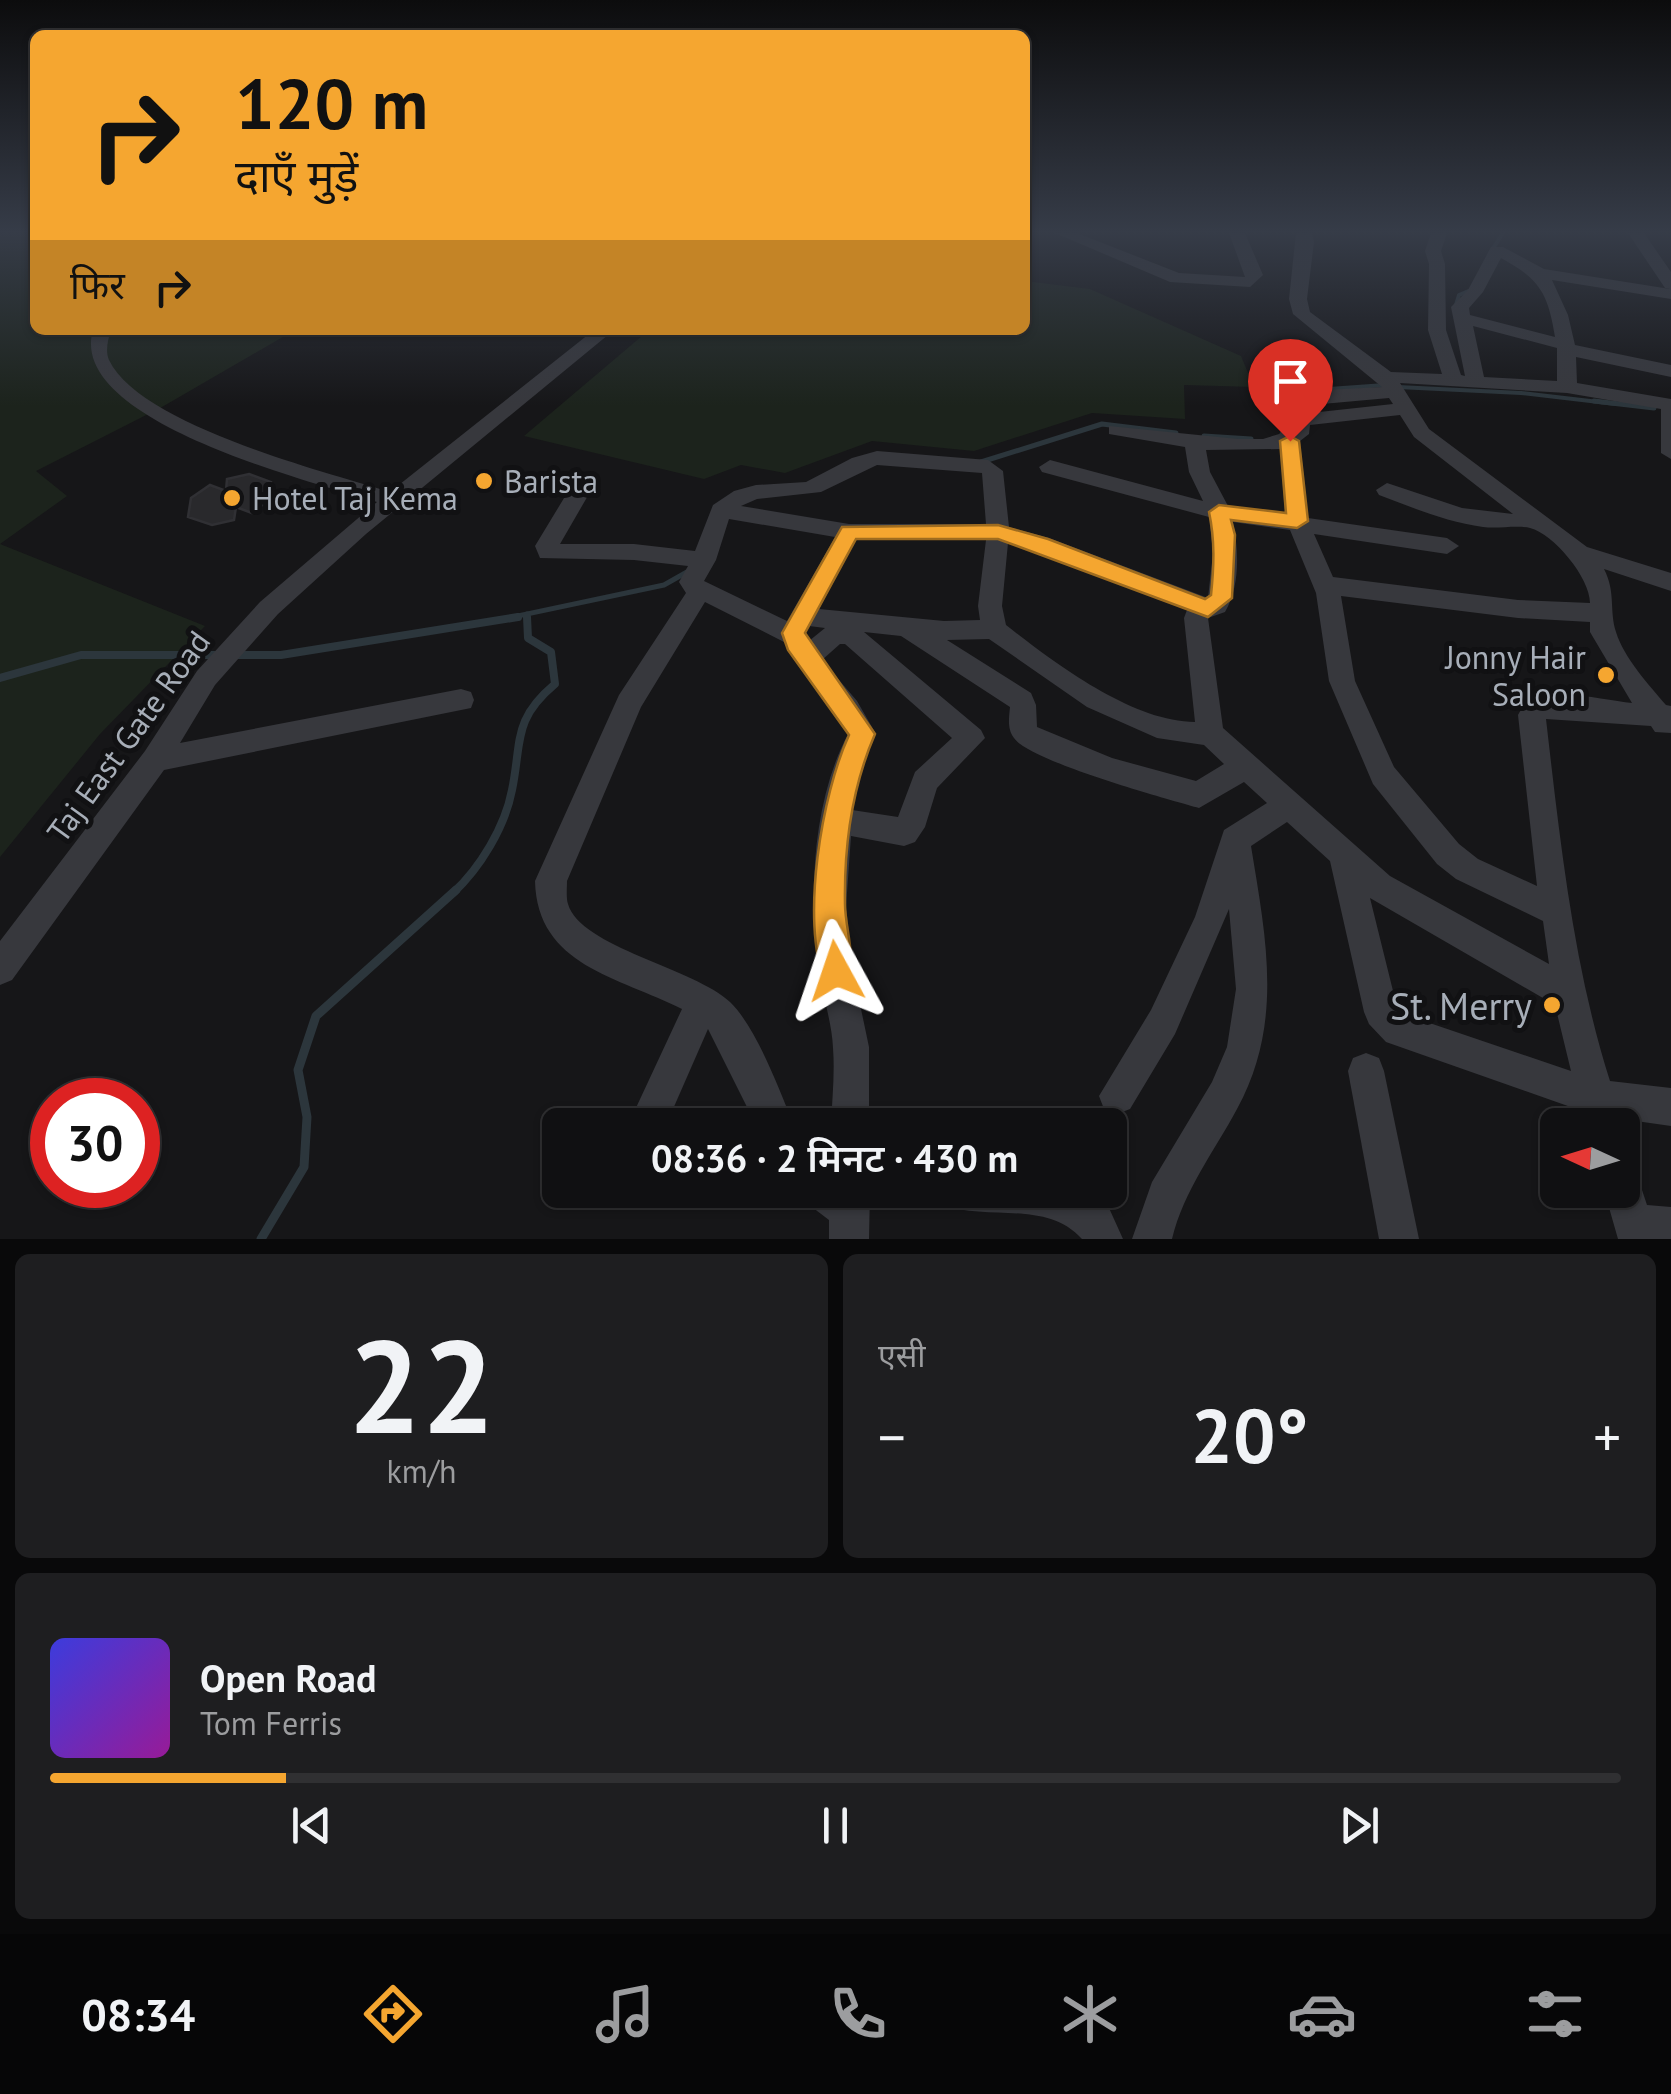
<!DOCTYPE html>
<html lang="hi">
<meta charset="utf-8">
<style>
:root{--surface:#101012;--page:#1e1e20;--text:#f1f3f6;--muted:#9c9d9f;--line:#303032;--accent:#f5a630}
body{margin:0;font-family:"PT Sans","Noto Sans Devanagari",sans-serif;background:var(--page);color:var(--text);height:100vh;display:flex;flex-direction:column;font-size:38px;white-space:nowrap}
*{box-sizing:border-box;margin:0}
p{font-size:32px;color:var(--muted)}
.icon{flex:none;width:55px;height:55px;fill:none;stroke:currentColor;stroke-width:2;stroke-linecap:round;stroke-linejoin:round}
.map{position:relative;height:1239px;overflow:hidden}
.side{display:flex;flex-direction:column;gap:15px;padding:15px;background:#09090a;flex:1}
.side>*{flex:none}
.hud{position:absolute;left:30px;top:30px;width:1000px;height:305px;border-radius:15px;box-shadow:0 2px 8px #0004,0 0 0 2px var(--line);background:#f5a630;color:#111;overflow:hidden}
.needle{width:65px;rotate:274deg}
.buttons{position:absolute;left:1540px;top:1108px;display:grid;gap:20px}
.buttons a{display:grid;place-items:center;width:100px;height:100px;border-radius:15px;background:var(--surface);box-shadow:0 2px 8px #0004,0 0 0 2px var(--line);font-size:50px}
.speed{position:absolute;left:30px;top:1078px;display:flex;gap:20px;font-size:50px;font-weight:700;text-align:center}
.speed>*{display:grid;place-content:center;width:130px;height:130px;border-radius:50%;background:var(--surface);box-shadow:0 2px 8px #0004,0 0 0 2px var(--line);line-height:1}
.speed .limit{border:15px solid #d22;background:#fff;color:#111}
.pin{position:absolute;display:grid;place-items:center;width:85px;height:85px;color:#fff;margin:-102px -42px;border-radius:50% 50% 50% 0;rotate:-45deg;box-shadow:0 0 10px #0007}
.pin .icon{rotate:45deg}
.me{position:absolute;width:110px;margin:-55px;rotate:355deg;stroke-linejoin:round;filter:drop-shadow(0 0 8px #0008)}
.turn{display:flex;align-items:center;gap:35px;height:210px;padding:0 40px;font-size:45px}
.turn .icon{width:130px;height:130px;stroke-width:2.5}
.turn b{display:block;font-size:70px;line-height:85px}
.then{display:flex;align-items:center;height:95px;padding:0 40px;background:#0003;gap:20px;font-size:38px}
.big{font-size:75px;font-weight:600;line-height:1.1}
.side .tile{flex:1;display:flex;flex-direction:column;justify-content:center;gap:15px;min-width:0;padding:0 35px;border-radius:15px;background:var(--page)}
.side .dial{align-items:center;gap:0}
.dial b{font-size:130px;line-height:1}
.song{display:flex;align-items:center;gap:30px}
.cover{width:120px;height:120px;border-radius:15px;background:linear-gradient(135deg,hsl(240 70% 55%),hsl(300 70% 35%))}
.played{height:10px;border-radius:5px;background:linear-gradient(90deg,var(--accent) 15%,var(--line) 15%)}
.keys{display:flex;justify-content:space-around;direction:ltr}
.heat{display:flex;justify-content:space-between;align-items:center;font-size:55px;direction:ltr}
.side .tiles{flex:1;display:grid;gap:15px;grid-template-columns:1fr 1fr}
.tile:last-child{grid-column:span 2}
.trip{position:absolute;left:542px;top:1108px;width:585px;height:100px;border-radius:15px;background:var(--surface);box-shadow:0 2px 8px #0004,0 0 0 2px var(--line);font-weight:600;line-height:100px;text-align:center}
.tab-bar{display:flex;height:160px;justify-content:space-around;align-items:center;background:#060607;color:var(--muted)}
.tab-bar .icon{width:70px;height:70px}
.tab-bar .active{color:var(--accent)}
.tab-bar b{font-size:45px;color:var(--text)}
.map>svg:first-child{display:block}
.green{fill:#1c231c}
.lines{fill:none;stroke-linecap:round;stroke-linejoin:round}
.stream-far3{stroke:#2c363c;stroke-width:4}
.stream-far2{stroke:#2c363c;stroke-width:5}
.stream-far1{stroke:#2c363c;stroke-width:8}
.stream{stroke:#2c363c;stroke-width:9}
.building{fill:#29292c;stroke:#303034;stroke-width:2.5}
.minor{fill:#37383d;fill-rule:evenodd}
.route{fill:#f5a630;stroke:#9f6c1f;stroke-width:2.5}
.poi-dot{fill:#f5a630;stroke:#111113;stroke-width:4}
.labels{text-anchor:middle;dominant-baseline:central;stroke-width:10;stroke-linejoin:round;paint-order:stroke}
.poi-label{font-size:32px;fill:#a7aeb8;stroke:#111113;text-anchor:start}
.street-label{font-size:32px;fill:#a7aeb8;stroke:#111113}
.near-poi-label{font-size:38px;fill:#a7aeb8;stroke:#111113;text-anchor:end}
</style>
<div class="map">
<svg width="1671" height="1239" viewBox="0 0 1671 1239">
<rect width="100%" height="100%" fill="#161618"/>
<g class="green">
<polygon points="0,233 35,233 35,330 295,330 162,407 36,471 67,496 0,544 205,626 100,734 0,857"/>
<polygon points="1025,281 1090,289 1241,356 1254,387 1184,385 1185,419 1092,413 974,451 872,441 785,473 741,465 704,479 524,436 649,330 1025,330"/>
</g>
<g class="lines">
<g class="stream-far3">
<polyline points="1490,253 1503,233"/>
<polyline points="1455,308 1459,295 1471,290"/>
<polyline points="1398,387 1521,393 1616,404"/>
<polyline points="1292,404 1301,391 1385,385"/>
</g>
<g class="stream-far2">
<polyline points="1594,401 1654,408"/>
<polyline points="1282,434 1291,424 1293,401"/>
<polyline points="1204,436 1251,439"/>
<polyline points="981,462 1102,424 1176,433"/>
<polyline points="527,614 527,619"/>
<polyline points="503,619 664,585 687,572"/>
</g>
<g class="stream-far1">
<polyline points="235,655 281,655 518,617"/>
<polyline points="0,678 81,655 217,655"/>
<path d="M 453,893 C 480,868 505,827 512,790 C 522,742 512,720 555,684 L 551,652 L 528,638 L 527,617"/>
</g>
<polyline class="stream" points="261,1239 304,1167 307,1117 298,1070 316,1016 456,890"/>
</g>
<polygon class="building" points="249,474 271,482 270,499 252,513 236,507 234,520 212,525 188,517 191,498 210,485 226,491 227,479"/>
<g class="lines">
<g class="minor">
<polygon points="1055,233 1077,233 1179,273 1245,277 1229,233 1245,233 1263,275 1250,287 1170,282"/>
<path d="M 1296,233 L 1312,233 L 1314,242 L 1307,299 L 1310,312 L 1391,372 L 1442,374 L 1428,330 L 1429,264 L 1425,251 L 1431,233 L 1447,233 L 1441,251 L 1445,264 L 1446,330 L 1461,375 L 1465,376 L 1451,307 L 1468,290 L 1491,247 L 1503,247 L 1544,269 L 1670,289 L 1665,288 L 1628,233 L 1644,233 L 1671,272 L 1671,299 L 1552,280 L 1568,315 L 1575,345 L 1671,365 L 1671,377 L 1576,357 L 1577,383 L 1671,399 L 1671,459 L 1661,453 L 1661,409 L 1567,393 L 1400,383 L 1429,429 L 1587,547 L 1671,573 L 1671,591 L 1604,569 C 1616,592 1609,610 1616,632 C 1624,658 1649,685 1666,705 L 1671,706 L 1671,733 L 1655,732 L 1651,726 L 1546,719 C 1560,840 1573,965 1610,1081 L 1671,1088 L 1671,1126 L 1622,1119 L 1622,1128 L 1586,1125 L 1582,1111 L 1386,1042 L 1369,1024 L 1364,1012 L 1330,861 L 1287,822 L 1251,846 C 1266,938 1284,1023 1237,1109 C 1214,1152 1184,1190 1172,1239 L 1132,1239 L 1152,1182 L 1212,1082 L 1227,1047 L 1236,989 L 1229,909 L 1175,1034 L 1130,1109 L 1117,1114 L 1104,1109 L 1099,1096 L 1151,1010 L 1195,917 L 1224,830 L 1267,803 L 1244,782 L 1199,808 C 1167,799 1029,761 1014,738 C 1007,729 1009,718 1010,707 L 901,636 L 864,632 L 981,730 L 985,738 L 937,788 L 925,827 L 915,842 L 904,846 L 851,836 L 846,907 L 853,971 L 869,1047 L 869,1125 L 831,1125 C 832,1100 835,1074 833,1048 C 832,1023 823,998 820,973 C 808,897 812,803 848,734 L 784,642 L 705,602 L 641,707 L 567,881 C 567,888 566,898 568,904 C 580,947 696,969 730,1002 C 757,1028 779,1090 794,1125 L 756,1125 L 708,1029 L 666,1125 L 628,1125 L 682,1009 C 619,977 537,966 535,881 L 619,695 L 686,593 L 679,582 L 688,566 L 634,560 L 540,558 L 535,546 L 578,475 L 594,475 L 597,480 L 560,544 L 634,544 L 695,551 L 713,505 L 734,491 L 756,485 L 806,482 L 852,458 L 877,451 L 988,460 L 1003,471 L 1009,527 L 1049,538 L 1208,598 L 1213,553 L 1209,517 L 1042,472 L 1039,467 L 1050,460 L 1203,501 L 1189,472 L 1185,447 L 1109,434 L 1109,426 L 1238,439 L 1263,439 L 1289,431 L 1294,397 L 1324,390 L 1382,387 L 1293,314 L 1289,299 ZM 1501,258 C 1539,279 1548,292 1555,337 L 1470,315 L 1469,308 L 1483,292 ZM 1473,326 L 1557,348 L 1557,381 L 1484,377 ZM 1389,398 L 1393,404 L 1310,413 L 1311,405 ZM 1400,415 L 1414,437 L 1513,514 L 1462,508 L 1387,483 L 1376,490 L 1379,495 C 1413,508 1447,522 1483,527 C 1498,529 1516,525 1530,528 C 1554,534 1590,578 1590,603 L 1518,600 L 1333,577 L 1314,534 L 1447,554 L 1459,546 L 1447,538 L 1308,518 L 1300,441 L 1309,434 L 1310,425 ZM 1280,449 L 1285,514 L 1228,506 L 1210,472 L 1206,450 ZM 877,465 L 982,473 L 986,524 L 849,524 L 741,506 L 757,499 L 821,492 ZM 729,519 L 835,537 L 787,621 L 704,581 L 716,560 ZM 1233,522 L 1290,530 L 1316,593 L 1329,681 L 1373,784 L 1437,864 L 1456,879 L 1543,921 L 1549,964 L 1390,876 L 1223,728 L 1208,618 L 1225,612 C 1240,587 1239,551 1233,522 ZM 856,540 L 986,540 L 978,606 L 980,620 L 944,621 L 819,609 ZM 1008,543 L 1187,610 L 1184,618 L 1195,722 C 1132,722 1053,662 1006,625 L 1002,606 ZM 1341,596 L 1518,618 L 1590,622 L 1590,632 L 1632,703 C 1601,700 1535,681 1518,715 L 1537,886 L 1478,859 L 1459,844 L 1394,767 L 1355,681 ZM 809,626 L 825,628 L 809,641 L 806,633 ZM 989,639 L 1087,707 L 1157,738 L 1204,745 L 1224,764 L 1196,781 L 1112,758 L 1037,727 L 1036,705 L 1031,693 L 947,640 ZM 840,644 L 845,644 L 952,738 L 915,772 L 898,817 L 852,810 L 863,760 L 876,734 L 857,701 L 822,660 ZM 1370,898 L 1555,1005 L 1571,1071 L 1409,1016 L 1396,1003 Z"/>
<path d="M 93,330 L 111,330 C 108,340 105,350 109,360 C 140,425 323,471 390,492 L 594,330 L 614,330 L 366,534 L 278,614 L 215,685 L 180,743 L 461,689 L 471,692 L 474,700 L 471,708 L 164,770 L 12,980 L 0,985 L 0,941 L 145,751 L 197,671 L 260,602 L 377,502 C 313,482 66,421 93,330 Z"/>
<polygon points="1366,1053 1379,1058 1384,1071 1419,1239 1379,1239 1348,1071 1353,1058"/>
<polygon points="1622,1167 1636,1172 1647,1205 1671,1207 1671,1239 1618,1239 1604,1190 1622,1190"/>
<polygon points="802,1190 870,1190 869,1239 829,1239 829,1220 808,1204"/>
<path d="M 935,1190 L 1080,1190 L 1109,1208 L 1123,1239 L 1082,1239 C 1046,1199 986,1222 941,1204 Z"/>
</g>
</g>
<linearGradient id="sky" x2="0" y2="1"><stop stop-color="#0c0c0d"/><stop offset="0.57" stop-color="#363c48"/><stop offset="1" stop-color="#363c48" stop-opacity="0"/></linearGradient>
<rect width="1671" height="406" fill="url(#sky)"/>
<path class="route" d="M 1290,436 L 1299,441 L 1308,521 L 1297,528 L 1231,520 L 1235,535 L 1232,598 L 1208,617 L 998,539 L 856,539 L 805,633 L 875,734 C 852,787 844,846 845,904 C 845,929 857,958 847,982 L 836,986 L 825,982 C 800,921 822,793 849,735 L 788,650 L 782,633 L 842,527 L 998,525 L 1048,539 L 1205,599 L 1211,595 C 1214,566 1215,540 1209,512 L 1219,505 L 1286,513 L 1280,441 Z"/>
<g class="poi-dot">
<circle cx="484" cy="481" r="10"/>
<circle cx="232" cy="498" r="10"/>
<circle cx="1606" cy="675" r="10"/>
<circle cx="1552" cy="1005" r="10"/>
</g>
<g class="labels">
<g class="poi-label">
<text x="504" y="481">Barista</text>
<text x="252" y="498">Hotel Taj Kema</text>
<text x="1586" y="657" text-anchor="end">Jonny Hair<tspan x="1586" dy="37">Saloon</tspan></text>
</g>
<g class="street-label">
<text transform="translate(128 736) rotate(-54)">Taj East Gate Road</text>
</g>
<g class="near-poi-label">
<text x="1532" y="1005">St. Merry</text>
</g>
</g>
</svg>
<div class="buttons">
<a><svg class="needle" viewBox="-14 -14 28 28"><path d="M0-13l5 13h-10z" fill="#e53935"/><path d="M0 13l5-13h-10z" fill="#9c9d9f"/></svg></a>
</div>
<div class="speed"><div class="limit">30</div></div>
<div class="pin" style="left:1290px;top:441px;background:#d93025"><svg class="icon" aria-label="arrive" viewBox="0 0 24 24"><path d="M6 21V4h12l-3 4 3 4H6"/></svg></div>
<svg class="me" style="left:836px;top:971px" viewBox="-20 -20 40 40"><path d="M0-17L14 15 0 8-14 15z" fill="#f5a630" stroke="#fff" stroke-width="4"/></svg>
<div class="trip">08:36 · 2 मिनट · 430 m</div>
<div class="hud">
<div class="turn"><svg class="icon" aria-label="right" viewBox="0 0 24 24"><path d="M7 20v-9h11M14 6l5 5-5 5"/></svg><div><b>120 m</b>दाएँ मुड़ें</div></div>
<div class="then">फिर<svg class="icon" aria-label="right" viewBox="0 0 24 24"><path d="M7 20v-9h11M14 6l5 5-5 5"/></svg></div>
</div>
</div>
<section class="side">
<div class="tiles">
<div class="tile dial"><b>22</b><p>km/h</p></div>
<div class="tile"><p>एसी</p>
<div class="heat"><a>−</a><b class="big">20°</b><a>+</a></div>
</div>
<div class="tile">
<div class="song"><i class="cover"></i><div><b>Open Road</b><p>Tom Ferris</p></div></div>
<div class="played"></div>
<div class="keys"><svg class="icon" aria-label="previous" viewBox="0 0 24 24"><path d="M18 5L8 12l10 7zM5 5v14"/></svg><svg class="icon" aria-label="pause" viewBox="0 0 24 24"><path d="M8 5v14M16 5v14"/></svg><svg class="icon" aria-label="next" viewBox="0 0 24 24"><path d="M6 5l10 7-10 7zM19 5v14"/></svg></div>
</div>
</div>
</section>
<nav class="tab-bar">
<b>08:34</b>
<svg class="icon active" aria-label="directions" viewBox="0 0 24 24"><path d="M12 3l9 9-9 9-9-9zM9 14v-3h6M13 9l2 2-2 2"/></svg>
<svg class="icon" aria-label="music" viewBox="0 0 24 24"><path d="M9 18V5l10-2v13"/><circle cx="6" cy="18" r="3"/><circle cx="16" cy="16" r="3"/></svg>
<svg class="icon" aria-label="phone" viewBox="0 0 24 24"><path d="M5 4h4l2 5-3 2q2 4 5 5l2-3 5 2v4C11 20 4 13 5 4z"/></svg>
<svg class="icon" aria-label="climate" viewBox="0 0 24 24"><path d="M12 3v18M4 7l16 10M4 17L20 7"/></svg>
<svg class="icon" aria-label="car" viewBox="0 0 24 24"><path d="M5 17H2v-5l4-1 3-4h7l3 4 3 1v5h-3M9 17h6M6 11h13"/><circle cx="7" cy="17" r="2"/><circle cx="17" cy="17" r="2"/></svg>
<svg class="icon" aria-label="filters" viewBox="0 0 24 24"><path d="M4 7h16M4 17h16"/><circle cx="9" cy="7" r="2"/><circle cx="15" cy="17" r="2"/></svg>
</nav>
